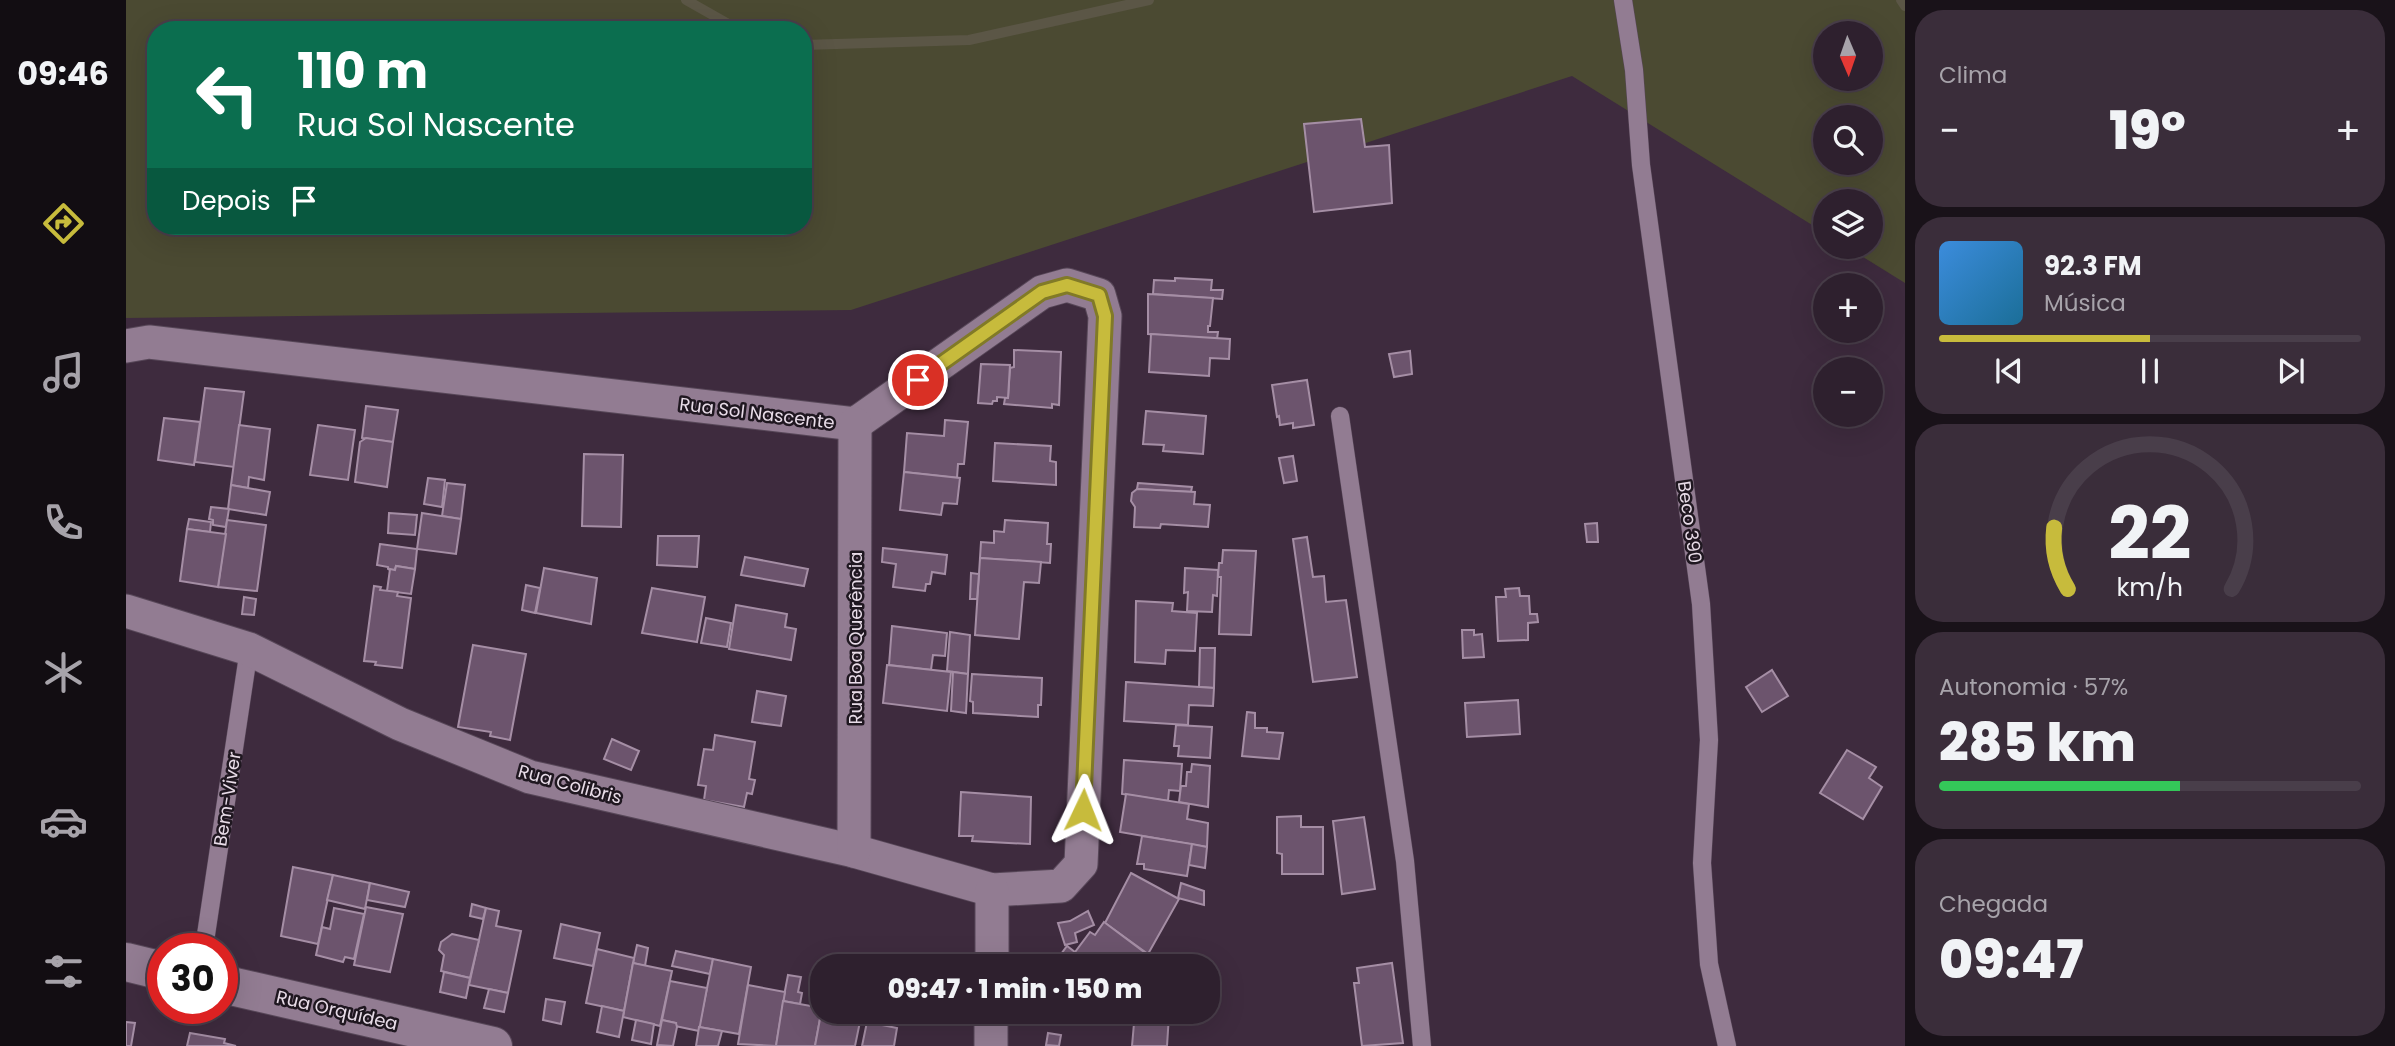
<!DOCTYPE html>
<html lang="pt">
<meta charset="utf-8">
<style>
:root{--surface:#2e202e;--page:#3a2d3a;--text:#f1f3f6;--muted:#a7a3aa;--line:#493e4a;--accent:#c7bb3c}
body{margin:0;font-family:Poppins,sans-serif;background:var(--page);color:var(--text);height:100vh;display:flex;flex-direction:column;font-size:26px;white-space:nowrap}
*{box-sizing:border-box;margin:0}
p{font-size:23px;color:var(--muted)}
.icon{flex:none;width:38px;height:38px;fill:none;stroke:currentColor;stroke-width:2;stroke-linecap:round;stroke-linejoin:round}
.map{position:relative;flex:1;overflow:hidden}
.sheet{display:flex;flex-direction:column;gap:10px;padding:10px;background:#191219;width:490px}
.sheet>*{flex:none}
.guide{position:absolute;left:21px;top:21px;width:665px;height:214px;border-radius:28px;box-shadow:0 7px 28px #0002,0 0 0 2px var(--line);background:#0b6e4f;color:#fff;overflow:hidden}
.needle{width:46px;rotate:178deg}
.controls{position:absolute;left:1687px;top:21px;display:grid;gap:14px}
.controls a{display:grid;place-items:center;width:70px;height:70px;border-radius:50%;background:var(--surface);box-shadow:0 7px 28px #0002,0 0 0 2px var(--line);font-size:35px}
.speed{position:absolute;left:21px;top:933px;display:flex;gap:14px;font-size:35px;font-weight:700;text-align:center}
.speed>*{display:grid;place-content:center;width:91px;height:91px;border-radius:50%;background:var(--surface);box-shadow:0 7px 28px #0002,0 0 0 2px var(--line);line-height:1}
.speed .limit{border:10px solid #d22;background:#fff;color:#111}
.pin{position:absolute;display:grid;place-items:center;width:60px;height:60px;color:#fff;margin:-30px;border:4px solid #fff;border-radius:50%;box-shadow:0 2px 7px #0007}
.me{position:absolute;width:77px;margin:-38px;rotate:2deg;stroke-linejoin:round;filter:drop-shadow(0 0 5px #0008)}
.turn{display:flex;align-items:center;gap:24px;height:147px;padding:0 35px;font-size:32px}
.turn .icon{width:91px;height:91px;stroke-width:2.5}
.turn b{display:block;font-size:49px;line-height:60px}
.then{display:flex;align-items:center;height:66px;padding:0 35px;background:#0003;gap:14px;font-size:26px}
.big{font-size:52px;font-weight:800;line-height:1.1}
.sheet .widget{flex:1;display:flex;flex-direction:column;justify-content:center;gap:10px;min-width:0;padding:0 24px;border-radius:28px;background:var(--page)}
.sheet .dial{align-items:center;gap:0}
.dial svg{height:182px;overflow:visible;fill:none;stroke:var(--line);stroke-width:7;stroke-linecap:round;text-anchor:middle}
.dial text{fill:var(--text);stroke:none}
.song{display:flex;align-items:center;gap:21px}
.cover{width:84px;height:84px;border-radius:10px;background:linear-gradient(135deg,hsl(210 70% 55%),hsl(200 70% 35%))}
.played{height:7px;border-radius:4px;background:linear-gradient(90deg,var(--accent) 50%,var(--line) 50%)}
.keys{display:flex;justify-content:space-around;direction:ltr}
.heat{display:flex;justify-content:space-between;align-items:center;font-size:38px;direction:ltr}
.charge{height:10px;border-radius:5px;background:linear-gradient(90deg,#34c759 57%,var(--line) 0)}
.trip{position:absolute;left:684px;top:954px;width:410px;height:70px;border-radius:28px;background:var(--surface);box-shadow:0 7px 28px #0002,0 0 0 2px var(--line);font-weight:800;line-height:70px;text-align:center}
main{display:flex;flex:1;min-height:0}
.tabs{display:flex;flex-direction:column;width:126px;justify-content:space-around;align-items:center;background:#120d12;color:var(--muted)}
.tabs .icon{width:49px;height:49px}
.tabs .selected{color:var(--accent)}
.tabs b{font-size:32px;color:var(--text)}
.map>svg:first-child{display:block}
.green{fill:#4b4a32;fill-rule:evenodd}
.lines{fill:none;stroke-linecap:round;stroke-linejoin:round}
.stream{stroke:#5b5646;stroke-width:10}
.building{fill:#6c546d;stroke:#a58ea5;stroke-width:2}
.lane-casing{stroke:#574758;stroke-width:19}
.street-casing{stroke:#574758;stroke-width:35}
.secondary-casing{stroke:#574758;stroke-width:40}
.lane{stroke:#927c92;stroke-width:18}
.street{stroke:#927c92;stroke-width:33}
.secondary{stroke:#927c92;stroke-width:38}
.route-casing{stroke:#817a27;stroke-width:18}
.route{stroke:#c7bb3c;stroke-width:12}
.labels{text-anchor:middle;dominant-baseline:central;stroke-width:5;stroke-linejoin:round;paint-order:stroke}
.street-label{font-size:18px;fill:#e8dce8;stroke:#1f1720}
</style>
<main>
<nav class="tabs">
<b>09:46</b>
<svg class="icon selected" aria-label="directions" viewBox="0 0 24 24"><path d="M12 3l9 9-9 9-9-9zM9 14v-3h6M13 9l2 2-2 2"/></svg>
<svg class="icon" aria-label="music" viewBox="0 0 24 24"><path d="M9 18V5l10-2v13"/><circle cx="6" cy="18" r="3"/><circle cx="16" cy="16" r="3"/></svg>
<svg class="icon" aria-label="phone" viewBox="0 0 24 24"><path d="M5 4h4l2 5-3 2q2 4 5 5l2-3 5 2v4C11 20 4 13 5 4z"/></svg>
<svg class="icon" aria-label="climate" viewBox="0 0 24 24"><path d="M12 3v18M4 7l16 10M4 17L20 7"/></svg>
<svg class="icon" aria-label="car" viewBox="0 0 24 24"><path d="M5 17H2v-5l4-1 3-4h7l3 4 3 1v5h-3M9 17h6M6 11h13"/><circle cx="7" cy="17" r="2"/><circle cx="17" cy="17" r="2"/></svg>
<svg class="icon" aria-label="filters" viewBox="0 0 24 24"><path d="M4 7h16M4 17h16"/><circle cx="9" cy="7" r="2"/><circle cx="15" cy="17" r="2"/></svg>
</nav>
<div class="map">
<svg width="1779" height="1046" viewBox="0 0 1779 1046">
<rect width="100%" height="100%" fill="#3e2b3e"/>
<path class="green" d="M 0,0 L 1779,0 L 1779,283 L 1721,247 L 1745,247 L 1745,201 L 1699,201 L 1699,233 L 1446,76 L 725,310 L 0,318 ZM 30,30 L 677,30 L 677,226 L 30,226 ZM 1699,33 L 1745,33 L 1745,79 L 1699,79 ZM 1699,117 L 1745,117 L 1745,163 L 1699,163 Z"/>
<g class="lines">
<g class="stream">
<polyline points="560,0 613,30"/>
<polyline points="1775,0 1779,6"/>
<polyline points="677,45 843,40 1023,0"/>
</g>
</g>
<g class="building">
<polygon points="1235,119 1239,147 1263,145 1266,203 1188,212 1178,124"/>
<polygon points="1049,278 1086,280 1085,290 1097,290 1096,299 1027,294 1028,280 1049,281"/>
<polygon points="1022,294 1087,298 1084,326 1082,326 1082,332 1092,332 1091,339 1022,334"/>
<polygon points="1025,334 1104,339 1103,359 1084,358 1083,376 1023,372"/>
<polygon points="888,350 935,352 933,405 926,404 926,408 878,404 879,398 882,398 884,368 888,367"/>
<polygon points="1284,351 1286,374 1268,377 1263,354"/>
<polygon points="855,364 884,365 882,398 871,397 871,401 867,401 866,404 852,403"/>
<polygon points="1181,380 1188,425 1167,428 1167,423 1154,425 1153,416 1151,417 1146,385"/>
<polygon points="79,388 118,392 108,467 69,462"/>
<polygon points="240,406 272,410 267,442 236,438"/>
<polygon points="1020,411 1080,416 1077,454 1037,451 1038,445 1017,444"/>
<polygon points="38,418 74,422 68,465 32,460"/>
<polygon points="819,420 842,422 838,464 832,464 831,478 778,472 781,433 818,436"/>
<polygon points="113,425 144,429 138,480 123,477 122,488 105,485"/>
<polygon points="192,425 229,430 222,480 184,475"/>
<polygon points="240,438 267,442 261,487 229,482 234,442"/>
<polygon points="869,443 925,446 924,461 930,462 930,485 867,481"/>
<polygon points="458,454 497,455 495,527 456,526"/>
<polygon points="1167,456 1171,481 1158,483 1153,458"/>
<polygon points="778,472 834,478 831,504 817,503 815,515 774,510"/>
<polygon points="302,478 319,480 316,507 298,504"/>
<polygon points="321,483 339,485 335,519 316,516"/>
<polygon points="1012,483 1066,487 1065,492 1011,489"/>
<polygon points="105,485 144,492 140,515 102,509"/>
<polygon points="1011,489 1069,492 1068,504 1084,505 1082,527 1035,524 1034,528 1008,527 1009,507 1005,501 1006,493"/>
<polygon points="85,507 103,509 100,527 87,525 87,520 83,519"/>
<polygon points="263,513 291,515 289,535 262,533"/>
<polygon points="296,513 335,519 330,554 291,549"/>
<polygon points="63,519 85,522 84,532 61,529"/>
<polygon points="101,520 140,525 131,591 92,587"/>
<polygon points="879,520 922,523 921,544 925,544 924,563 854,558 855,542 868,543 868,531 878,532"/>
<polygon points="1471,523 1472,542 1461,542 1459,524"/>
<polygon points="61,529 100,534 92,587 54,581"/>
<polygon points="532,536 573,536 571,567 531,565"/>
<polygon points="1181,537 1187,577 1198,576 1200,602 1220,600 1231,677 1187,682 1167,539"/>
<polygon points="254,544 291,549 289,569 270,566 269,570 264,570 262,569 262,567 251,565"/>
<polygon points="757,548 821,555 819,574 806,572 804,584 800,584 799,591 767,587 770,564 756,562"/>
<polygon points="1097,550 1130,551 1125,635 1093,634 1095,577 1092,577 1093,563 1096,563"/>
<polygon points="619,557 682,569 678,586 615,575"/>
<polygon points="854,558 915,562 913,583 898,582 893,639 849,635"/>
<polygon points="270,566 289,569 285,594 261,591 264,569 269,570"/>
<polygon points="418,568 471,578 465,624 410,613"/>
<polygon points="1059,568 1092,570 1091,596 1087,595 1086,612 1061,611 1062,592 1058,593"/>
<polygon points="845,573 853,574 851,599 844,599"/>
<polygon points="400,585 414,588 409,613 396,610"/>
<polygon points="248,586 255,587 254,590 272,592 271,596 285,598 276,668 249,665 250,662 238,661"/>
<polygon points="526,588 579,597 571,642 516,633"/>
<polygon points="1393,588 1394,596 1403,596 1404,614 1411,614 1412,622 1402,623 1402,640 1372,641 1370,597 1380,597 1379,589"/>
<polygon points="118,597 130,599 128,615 116,614"/>
<polygon points="1010,601 1047,603 1046,611 1071,613 1069,651 1040,650 1039,664 1009,662"/>
<polygon points="610,605 661,614 659,627 670,629 665,660 603,649"/>
<polygon points="580,618 605,623 601,647 575,643"/>
<polygon points="766,626 821,633 819,656 807,655 805,670 763,665"/>
<polygon points="1336,630 1348,630 1348,635 1356,634 1358,657 1337,658"/>
<polygon points="824,632 844,635 842,674 821,671"/>
<polygon points="347,645 400,654 384,740 364,736 365,732 332,727"/>
<polygon points="1074,648 1089,648 1088,688 1073,687"/>
<polygon points="761,665 825,672 821,711 757,703"/>
<polygon points="1646,670 1662,696 1636,712 1620,687"/>
<polygon points="827,672 842,674 840,713 825,711"/>
<polygon points="846,674 916,678 915,705 912,705 912,717 847,713 847,702 844,701"/>
<polygon points="1000,682 1088,688 1087,706 1063,705 1062,725 998,721"/>
<polygon points="631,691 660,696 655,726 626,722"/>
<polygon points="1392,700 1394,734 1341,737 1339,703"/>
<polygon points="1121,712 1129,713 1129,728 1141,728 1141,732 1157,733 1153,759 1116,756"/>
<polygon points="1050,725 1086,727 1084,758 1052,756 1053,746 1048,746"/>
<polygon points="589,735 629,742 623,779 629,780 626,794 621,793 618,807 578,800 580,786 572,785 578,749 587,750"/>
<polygon points="486,739 513,751 505,770 478,759"/>
<polygon points="1721,750 1750,767 1743,778 1756,787 1737,819 1694,793"/>
<polygon points="998,760 1056,764 1054,791 1043,790 1042,801 996,794"/>
<polygon points="1066,764 1084,766 1082,807 1053,802 1055,786 1060,786 1061,772 1065,772"/>
<polygon points="835,792 905,797 904,844 846,841 847,836 833,836"/>
<polygon points="1000,794 1063,804 1061,819 1082,823 1081,847 994,832"/>
<polygon points="1175,816 1175,827 1197,827 1197,874 1156,874 1156,854 1151,853 1151,817"/>
<polygon points="1238,817 1249,889 1216,894 1207,821"/>
<polygon points="1016,836 1066,844 1061,876 1018,869 1018,864 1011,864"/>
<polygon points="1066,844 1081,847 1079,868 1063,865"/>
<polygon points="167,867 207,875 192,944 155,936"/>
<polygon points="1005,873 1053,899 1022,954 979,923"/>
<polygon points="207,875 244,883 239,909 201,900"/>
<polygon points="244,883 283,892 279,907 241,900"/>
<polygon points="1055,883 1078,891 1078,905 1052,898"/>
<polygon points="346,904 360,908 357,919 344,916"/>
<polygon points="240,907 277,914 264,972 228,965"/>
<polygon points="208,908 238,914 228,959 219,957 217,962 190,955 196,927 204,929"/>
<polygon points="360,908 373,911 370,926 395,931 382,993 343,985"/>
<polygon points="962,911 968,925 949,933 951,942 939,945 932,923 944,921"/>
<polygon points="978,922 1026,958 1020,966 927,965 941,946 949,952 964,932 969,935"/>
<polygon points="435,924 474,933 467,966 428,958"/>
<polygon points="326,934 353,940 344,978 315,971 318,955 313,950 315,942"/>
<polygon points="511,945 522,948 519,966 507,963"/>
<polygon points="471,949 508,958 498,1011 460,1003"/>
<polygon points="550,951 587,959 584,974 546,966"/>
<polygon points="898,953 915,955 913,966 897,966"/>
<polygon points="587,959 625,967 613,1034 573,1027"/>
<polygon points="507,963 546,971 534,1026 497,1017"/>
<polygon points="1266,963 1277,1043 1236,1046 1228,983 1233,983 1231,968"/>
<polygon points="318,972 344,978 340,998 314,992"/>
<polygon points="662,975 675,977 672,992 676,993 674,1004 657,1001"/>
<polygon points="544,981 581,988 573,1031 549,1026 550,1023 536,1020"/>
<polygon points="622,985 659,992 650,1046 612,1044"/>
<polygon points="363,989 382,993 378,1012 358,1008"/>
<polygon points="420,999 439,1002 435,1024 417,1020"/>
<polygon points="657,1001 696,1008 689,1046 650,1046"/>
<polygon points="476,1006 498,1011 493,1037 471,1032"/>
<polygon points="696,1008 696,1012 736,1012 729,1046 689,1046"/>
<polygon points="765,1012 775,1012 773,1022 763,1020"/>
<polygon points="911,1012 956,1012 953,1022 911,1014"/>
<polygon points="1009,1012 1038,1012 1043,1015 1041,1046 1006,1046"/>
<polygon points="510,1020 528,1024 525,1044 506,1040"/>
<polygon points="536,1020 550,1023 551,1027 547,1046 531,1045"/>
<polygon points="0,1022 9,1023 5,1046 0,1046"/>
<polygon points="741,1022 771,1028 768,1046 736,1046"/>
<polygon points="573,1027 596,1031 592,1046 570,1046"/>
<polygon points="64,1033 99,1039 98,1043 110,1046 61,1046"/>
<polygon points="922,1033 935,1035 933,1046 920,1045"/>
</g>
<g class="lines">
<defs>
<g id="lane">
<polyline points="1497,0 1508,70 1515,165 1575,604 1583,740 1576,863 1583,964 1601,1046"/>
<polyline points="1214,416 1279,861 1296,1046"/>
<polyline points="78,948 123,649"/>
</g>
<g id="street">
<polyline points="0,346 23,342 729,424 916,292 941,285 973,295 979,316 955,864 935,886 866,890 728,851 404,777 274,724 123,649 0,611"/>
<polyline points="728,851 729,424"/>
<polyline points="866,966 866,890"/>
<polyline points="865,1046 865,1012"/>
</g>
<g id="secondary">
<polyline points="0,962 37,971"/>
<polyline points="96,984 367,1046"/>
</g>
</defs>
<use href="#lane" class="lane-casing"/>
<use href="#street" class="street-casing"/>
<use href="#secondary" class="secondary-casing"/>
<use href="#lane" class="lane"/>
<use href="#street" class="street"/>
<use href="#secondary" class="secondary"/>
</g>
<g class="lines">
<defs>
<polyline id="route" points="792,380 916,292 941,285 973,295 979,316 957,810"/>
</defs>
<use href="#route" class="route-casing"/>
<use href="#route" class="route"/>
</g>
<g class="labels">
<g class="street-label">
<text transform="translate(631 413) rotate(7)">Rua Sol Nascente</text>
<text transform="translate(1564 522) rotate(82)">Beco 390</text>
<text transform="translate(729 638) rotate(-90)">Rua Boa Querência</text>
<text transform="translate(444 784) rotate(15)">Rua Colibris</text>
<text transform="translate(101 799) rotate(-81)">Bem-Viver</text>
<text transform="translate(211 1010) rotate(13)">Rua Orquídea</text>
</g>
</g>
</svg>
<div class="controls">
<a><svg class="needle" viewBox="-14 -14 28 28"><path d="M0-13l5 13h-10z" fill="#e53935"/><path d="M0 13l5-13h-10z" fill="#a7a3aa"/></svg></a>
<a><svg class="icon" aria-label="search" viewBox="0 0 24 24"><circle cx="10" cy="10" r="6"/><path d="M15 15l6 6"/></svg></a>
<a><svg class="icon" aria-label="layers" viewBox="0 0 24 24"><path d="M12 4l9 5-9 5-9-5zM3 14l9 5 9-5"/></svg></a>
<a>+</a>
<a>−</a>
</div>
<div class="speed"><div class="limit">30</div></div>
<div class="pin" style="left:792px;top:380px;background:#d93025"><svg class="icon" aria-label="arrive" viewBox="0 0 24 24"><path d="M6 21V4h12l-3 4 3 4H6"/></svg></div>
<svg class="me" style="left:957px;top:810px" viewBox="-20 -20 40 40"><path d="M0-17L14 15 0 8-14 15z" fill="#c7bb3c" stroke="#fff" stroke-width="4"/></svg>
<div class="trip">09:47 · 1 min · 150 m</div>
<div class="guide">
<div class="turn"><svg class="icon" aria-label="left" viewBox="0 0 24 24"><path d="M17 20v-9H6M10 6l-5 5 5 5"/></svg><div><b>110 m</b>Rua Sol Nascente</div></div>
<div class="then">Depois<svg class="icon" aria-label="arrive" viewBox="0 0 24 24"><path d="M6 21V4h12l-3 4 3 4H6"/></svg></div>
</div>
</div>
<section class="sheet">
<div class="widget"><p>Clima</p>
<div class="heat"><a>−</a><b class="big">19°</b><a>+</a></div>
</div>
<div class="widget">
<div class="song"><i class="cover"></i><div><b>92.3 FM</b><p>Música</p></div></div>
<div class="played"></div>
<div class="keys"><svg class="icon" aria-label="previous" viewBox="0 0 24 24"><path d="M18 5L8 12l10 7zM5 5v14"/></svg><svg class="icon" aria-label="pause" viewBox="0 0 24 24"><path d="M8 5v14M16 5v14"/></svg><svg class="icon" aria-label="next" viewBox="0 0 24 24"><path d="M6 5l10 7-10 7zM19 5v14"/></svg></div>
</div>
<div class="widget dial"><svg viewBox="0 0 100 80">
<path d="M14 69A42 42 0 1 1 86 69"/>
<path d="M14 69A42 42 0 0 1 8 42" stroke="#c7bb3c"/>
<text x="50" y="56" font-size="32" font-weight="700">22</text>
<text x="50" y="72" font-size="11">km/h</text>
</svg></div>
<div class="widget"><p>Autonomia · 57%</p><b class="big">285 km</b><div class="charge"></div></div>
<div class="widget"><p>Chegada</p><b class="big">09:47</b></div>
</section>
</main>
